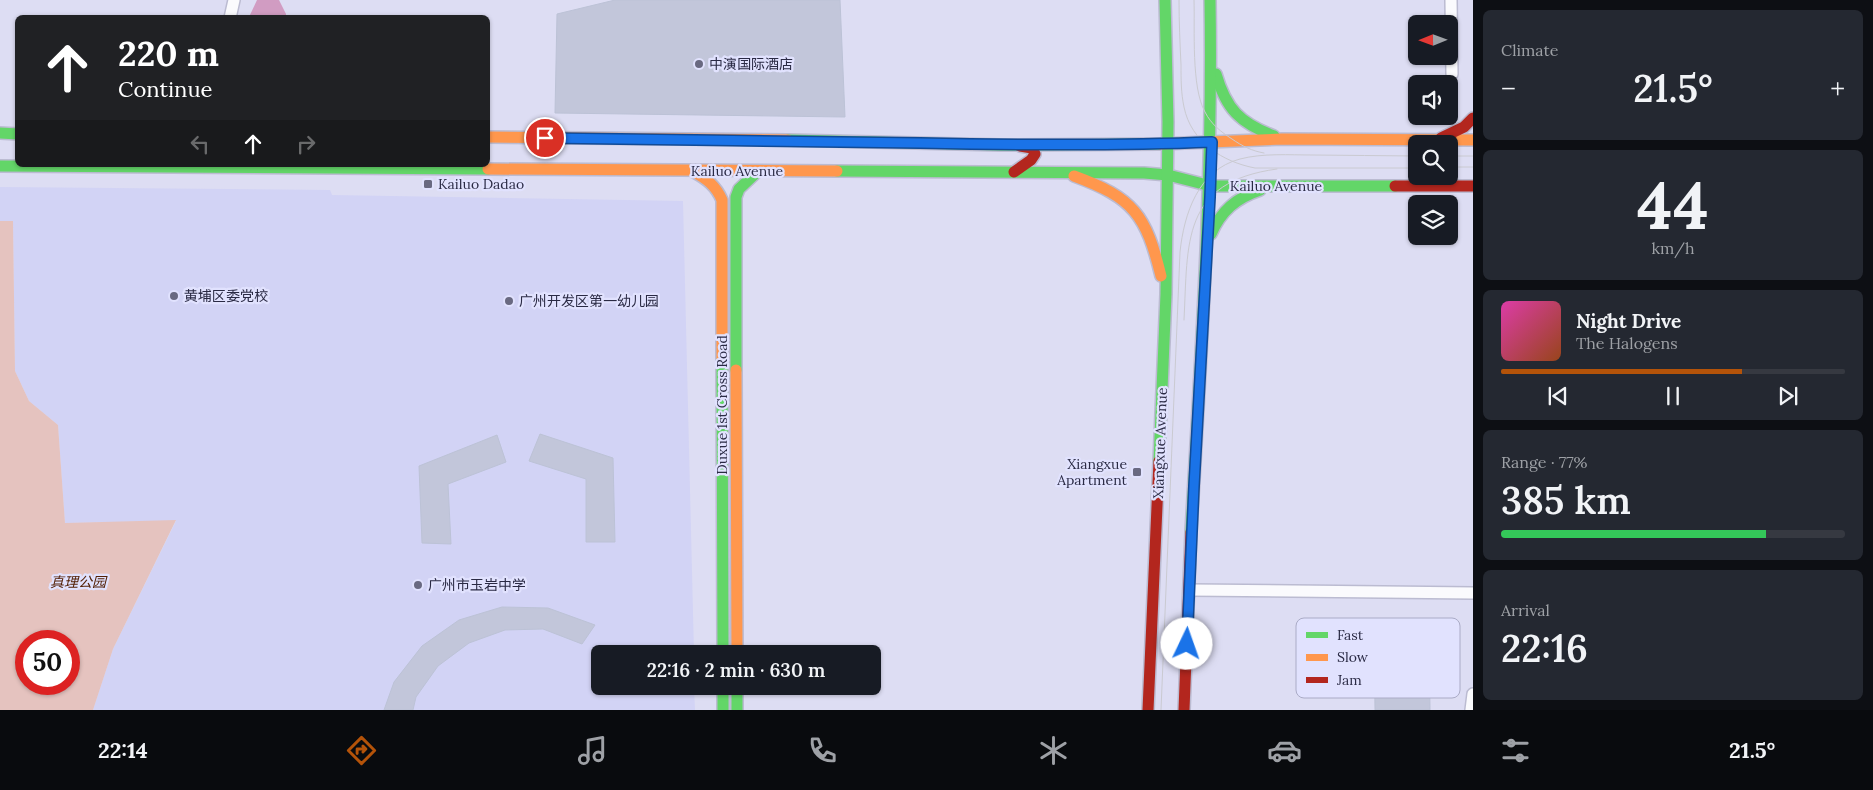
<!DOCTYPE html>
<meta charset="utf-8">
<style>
:root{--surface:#171b24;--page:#242831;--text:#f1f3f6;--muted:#9ea1a6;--line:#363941;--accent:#b45309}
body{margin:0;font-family:Lora,"Noto Sans SC",serif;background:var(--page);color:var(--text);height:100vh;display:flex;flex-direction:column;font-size:19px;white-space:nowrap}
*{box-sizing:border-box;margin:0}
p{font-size:16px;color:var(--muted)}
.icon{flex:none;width:28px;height:28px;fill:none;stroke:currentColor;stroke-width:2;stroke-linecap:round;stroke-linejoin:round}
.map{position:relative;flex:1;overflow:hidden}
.sheet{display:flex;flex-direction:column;gap:10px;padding:10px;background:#0d0f14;width:400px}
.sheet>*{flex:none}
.top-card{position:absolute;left:15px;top:15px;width:475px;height:152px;border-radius:8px;box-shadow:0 1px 4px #0004;background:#202124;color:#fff;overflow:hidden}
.needle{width:32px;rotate:269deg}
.tools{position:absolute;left:1408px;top:15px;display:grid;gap:10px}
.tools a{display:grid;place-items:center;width:50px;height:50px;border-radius:8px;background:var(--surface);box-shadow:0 1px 4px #0004;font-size:25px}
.speed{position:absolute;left:15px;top:630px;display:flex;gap:10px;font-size:25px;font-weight:700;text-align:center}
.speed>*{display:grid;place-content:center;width:65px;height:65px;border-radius:50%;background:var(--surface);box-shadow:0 1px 4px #0004;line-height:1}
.speed .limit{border:8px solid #d22;background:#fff;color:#111}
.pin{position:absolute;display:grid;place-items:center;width:42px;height:42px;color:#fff;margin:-21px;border:2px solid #fff;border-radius:50%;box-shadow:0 1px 5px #0007}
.me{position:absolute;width:55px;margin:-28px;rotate:3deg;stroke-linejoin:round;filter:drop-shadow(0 0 4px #0008)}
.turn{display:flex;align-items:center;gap:18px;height:105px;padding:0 20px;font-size:22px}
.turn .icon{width:65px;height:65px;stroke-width:2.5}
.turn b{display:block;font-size:35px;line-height:42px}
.lanes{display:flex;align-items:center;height:48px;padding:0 20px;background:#0003;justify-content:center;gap:25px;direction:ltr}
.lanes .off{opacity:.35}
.big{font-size:38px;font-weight:600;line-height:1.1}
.sheet .tile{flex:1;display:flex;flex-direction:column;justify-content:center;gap:8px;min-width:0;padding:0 18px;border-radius:8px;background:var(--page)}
.sheet .dial{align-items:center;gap:0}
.dial b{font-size:65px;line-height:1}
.song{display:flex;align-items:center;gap:15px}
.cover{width:60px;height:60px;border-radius:8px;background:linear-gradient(135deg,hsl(320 70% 55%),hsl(20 70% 35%))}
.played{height:5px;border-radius:2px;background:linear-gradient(90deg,var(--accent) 70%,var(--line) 70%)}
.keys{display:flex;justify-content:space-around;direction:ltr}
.heat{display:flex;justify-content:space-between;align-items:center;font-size:28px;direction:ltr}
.charge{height:8px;border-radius:4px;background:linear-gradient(90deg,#34c759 77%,var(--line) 0)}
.trip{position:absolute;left:591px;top:645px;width:290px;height:50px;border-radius:8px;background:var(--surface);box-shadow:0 1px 4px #0004;font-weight:600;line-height:50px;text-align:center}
.tab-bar{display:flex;height:80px;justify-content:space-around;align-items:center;background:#090b0e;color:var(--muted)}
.tab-bar .icon{width:35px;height:35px}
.tab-bar .current{color:var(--accent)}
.tab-bar b{font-size:22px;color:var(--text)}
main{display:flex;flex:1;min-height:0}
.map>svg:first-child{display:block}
.built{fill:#d2d3f5}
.green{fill:#e5c3bf;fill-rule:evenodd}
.water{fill:#d19cc2}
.building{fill:#c2c6da;stroke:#bcc2d6}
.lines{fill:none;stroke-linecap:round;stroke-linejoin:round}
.street-casing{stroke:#bbbbd1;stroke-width:14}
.fast-casing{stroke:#bbbbd1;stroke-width:14}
.slow-casing{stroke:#bbbbd1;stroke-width:14}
.jam-casing{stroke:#bbbbd1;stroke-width:14}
.street{stroke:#fafafd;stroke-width:11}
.fast{stroke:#63d668;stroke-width:11}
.slow{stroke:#ff974d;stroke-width:11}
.jam{stroke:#b3261e;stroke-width:11}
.tram{stroke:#cacad1;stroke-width:1}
.route-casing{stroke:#114b97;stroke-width:12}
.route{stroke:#1a73e8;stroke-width:9}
.poi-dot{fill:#696981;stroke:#e1e2fe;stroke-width:2}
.labels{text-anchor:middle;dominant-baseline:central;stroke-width:4.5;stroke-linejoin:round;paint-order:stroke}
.poi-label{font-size:14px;fill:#2a2a44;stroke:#e1e2fe;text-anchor:start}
.street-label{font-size:14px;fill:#2a2a44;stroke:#e1e2fe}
.park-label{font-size:14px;font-style:italic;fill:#532006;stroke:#e1e2fe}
.key{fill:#e1e2fe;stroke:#aaabc6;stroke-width:1}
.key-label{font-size:14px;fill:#2a2a44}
</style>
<main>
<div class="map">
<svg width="1473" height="710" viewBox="0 0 1473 710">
<rect width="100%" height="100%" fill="#ddddf3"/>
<polygon class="built" points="0,187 330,190 332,195 683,201 694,654 600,654 600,686 694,686 695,710 93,710 113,649 176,521 65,523 58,425 29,401 15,371 13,221 0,221"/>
<path class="green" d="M 0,221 L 13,221 L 15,371 L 29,401 L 58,425 L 65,523 L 176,520 L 113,649 L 93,710 L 0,710 ZM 26,641 L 69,641 L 69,684 L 26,684 Z"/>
<polygon class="water" points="257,0 279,0 286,14 286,17 249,17"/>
<g class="building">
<polygon points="615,0 840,0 845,117 555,113 557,14"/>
<polygon points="540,434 613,458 615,542 586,542 586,479 529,461"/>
<polygon points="497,435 506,462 448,484 451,544 422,543 419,466"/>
<polygon points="502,607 548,608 595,625 582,644 543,629 505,630 469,643 438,666 416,697 413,710 384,710 394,682 422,646 459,620"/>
<polygon points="1429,632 1430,710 1375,710 1374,633"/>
</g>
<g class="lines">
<defs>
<g id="street">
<polyline points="1451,0 1452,74"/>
<polyline points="230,18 234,0"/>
<polyline points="1190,590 1473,593"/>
<polyline points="1471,710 1473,694"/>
</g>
<g id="fast">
<path d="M 1216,74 C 1226,109 1240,123 1274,136"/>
<polyline points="0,133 18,134"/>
<polyline points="788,140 1000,145 1160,144"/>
<polyline points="0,166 488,169"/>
<polyline points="837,171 1144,173 1168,175 1211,186 1395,186"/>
<path d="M 1211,234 C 1221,211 1236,198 1260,190"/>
<polyline points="722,360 723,654"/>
<polyline points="736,370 736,197 739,189 758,171"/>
<polyline points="1159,461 1166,294 1168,122 1165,0"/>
<path d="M 1191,532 C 1201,354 1213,178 1210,0"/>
<polyline points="723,686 723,710"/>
<polyline points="737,686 737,710"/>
</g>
<g id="slow">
<polyline points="488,137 788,140"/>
<polyline points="1160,144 1282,139 1473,140"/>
<polyline points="488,169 837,171"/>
<path d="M 694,172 C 707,179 716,186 722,200 L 722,360"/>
<path d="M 1074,176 C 1134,198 1146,215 1161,276"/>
<polyline points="736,370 737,654"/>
</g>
<g id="jam">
<polyline points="1441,138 1464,127 1473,118"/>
<polyline points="1014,172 1031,160 1035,154 1032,148 1020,146"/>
<polyline points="1395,186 1473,186"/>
<polyline points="1148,710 1159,461"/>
<polyline points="1184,710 1191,532"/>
</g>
</defs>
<use href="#street" class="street-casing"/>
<use href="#fast" class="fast-casing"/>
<use href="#slow" class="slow-casing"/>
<use href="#jam" class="jam-casing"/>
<use href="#street" class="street"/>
<use href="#fast" class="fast"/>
<use href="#slow" class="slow"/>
<use href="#jam" class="jam"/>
<g class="tram">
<path d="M 1179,0 C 1179,22 1180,44 1181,65 C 1181,79 1181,93 1184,107 C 1191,142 1223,162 1255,168 L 1416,168"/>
<path d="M 1194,0 C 1195,29 1191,87 1205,112 C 1211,124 1221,132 1232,139 C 1242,146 1252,151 1264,153"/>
<polyline points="1449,156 1473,156"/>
<polyline points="1449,167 1473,167"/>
<path d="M 1184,320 C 1188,242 1181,182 1277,169"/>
<path d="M 1161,710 L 1180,252 C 1184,214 1198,170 1240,159 C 1263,153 1289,155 1313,155 C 1347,155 1382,156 1416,156"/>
</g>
</g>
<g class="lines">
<defs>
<path id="route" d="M 545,138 C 670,140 795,141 920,143 C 1017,145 1114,146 1212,142 L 1210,197 L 1194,486 L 1187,644"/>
</defs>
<use href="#route" class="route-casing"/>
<use href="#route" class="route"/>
</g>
<g class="poi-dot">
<circle cx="699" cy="64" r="5"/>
<rect x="423" y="179" width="10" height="10" rx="2.5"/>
<circle cx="174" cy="296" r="5"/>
<circle cx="509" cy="301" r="5"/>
<rect x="1132" y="467" width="10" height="10" rx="2.5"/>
<circle cx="418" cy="585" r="5"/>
</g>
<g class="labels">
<g class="poi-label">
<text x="709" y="64">中演国际酒店</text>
<text x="438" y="184">Kailuo Dadao</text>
<text x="184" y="296">黄埔区委党校</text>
<text x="519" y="301">广州开发区第一幼儿园</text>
<text x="1127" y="464" text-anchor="end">Xiangxue<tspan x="1127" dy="16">Apartment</tspan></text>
<text x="428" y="585">广州市玉岩中学</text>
</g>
<g class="street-label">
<text x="737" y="171">Kailuo Avenue</text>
<text x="1276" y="186">Kailuo Avenue</text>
<text transform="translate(722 405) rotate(-90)">Duxue 1st Cross Road</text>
<text transform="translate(1160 443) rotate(-88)">Xiangxue Avenue</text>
</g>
<g class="park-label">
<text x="78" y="582">真理公园</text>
</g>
</g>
<rect x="1296" y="618" width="164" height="80" rx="8" class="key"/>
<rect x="1306" y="632" width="22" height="6" fill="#63d668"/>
<rect x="1306" y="654" width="22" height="7" fill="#ff974d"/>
<rect x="1306" y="677" width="22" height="6" fill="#b3261e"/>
<g class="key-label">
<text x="1337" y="640">Fast</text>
<text x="1337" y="662">Slow</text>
<text x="1337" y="685">Jam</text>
</g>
</svg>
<div class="tools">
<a><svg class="needle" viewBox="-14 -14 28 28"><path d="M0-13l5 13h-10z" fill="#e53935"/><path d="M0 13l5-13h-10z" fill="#9ea1a6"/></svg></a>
<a><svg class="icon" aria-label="sound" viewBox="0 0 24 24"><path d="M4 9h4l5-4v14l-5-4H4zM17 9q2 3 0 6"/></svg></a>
<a><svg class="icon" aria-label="search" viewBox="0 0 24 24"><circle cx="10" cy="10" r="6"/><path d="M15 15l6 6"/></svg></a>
<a><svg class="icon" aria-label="layers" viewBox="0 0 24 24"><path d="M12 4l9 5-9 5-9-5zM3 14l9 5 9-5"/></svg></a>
</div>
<div class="speed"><div class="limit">50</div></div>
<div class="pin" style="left:545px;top:138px;background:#d93025"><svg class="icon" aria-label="arrive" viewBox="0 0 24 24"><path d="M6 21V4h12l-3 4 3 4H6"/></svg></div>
<svg class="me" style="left:1187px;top:644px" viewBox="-20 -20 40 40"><circle r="19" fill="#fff"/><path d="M0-13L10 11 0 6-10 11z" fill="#1a73e8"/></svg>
<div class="trip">22:16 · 2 min · 630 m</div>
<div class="top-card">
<div class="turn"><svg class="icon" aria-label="ahead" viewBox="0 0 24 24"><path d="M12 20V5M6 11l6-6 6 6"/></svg><div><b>220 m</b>Continue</div></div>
<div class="lanes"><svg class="icon off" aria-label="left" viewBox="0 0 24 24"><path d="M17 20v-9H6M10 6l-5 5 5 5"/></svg><svg class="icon" aria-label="ahead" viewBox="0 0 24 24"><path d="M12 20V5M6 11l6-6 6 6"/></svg><svg class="icon off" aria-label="right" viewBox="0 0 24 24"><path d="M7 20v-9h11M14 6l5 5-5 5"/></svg></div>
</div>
</div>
<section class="sheet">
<div class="tile"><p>Climate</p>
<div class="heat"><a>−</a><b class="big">21.5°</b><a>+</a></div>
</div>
<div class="tile dial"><b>44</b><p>km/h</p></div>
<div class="tile">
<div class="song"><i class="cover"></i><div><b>Night Drive</b><p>The Halogens</p></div></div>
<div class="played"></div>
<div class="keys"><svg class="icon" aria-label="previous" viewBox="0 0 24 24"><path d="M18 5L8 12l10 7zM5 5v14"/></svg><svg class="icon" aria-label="pause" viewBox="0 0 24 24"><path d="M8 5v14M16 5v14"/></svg><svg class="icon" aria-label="next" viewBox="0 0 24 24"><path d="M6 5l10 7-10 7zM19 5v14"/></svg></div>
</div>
<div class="tile"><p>Range · 77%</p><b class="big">385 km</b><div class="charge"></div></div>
<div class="tile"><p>Arrival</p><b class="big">22:16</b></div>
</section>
</main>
<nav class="tab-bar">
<b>22:14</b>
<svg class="icon current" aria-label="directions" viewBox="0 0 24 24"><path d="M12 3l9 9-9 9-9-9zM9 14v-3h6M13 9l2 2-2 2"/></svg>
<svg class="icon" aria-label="music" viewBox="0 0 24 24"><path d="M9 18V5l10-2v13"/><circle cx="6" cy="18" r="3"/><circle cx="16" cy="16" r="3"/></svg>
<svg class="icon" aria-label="phone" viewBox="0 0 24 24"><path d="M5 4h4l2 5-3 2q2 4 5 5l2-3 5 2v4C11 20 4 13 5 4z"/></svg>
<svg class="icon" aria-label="climate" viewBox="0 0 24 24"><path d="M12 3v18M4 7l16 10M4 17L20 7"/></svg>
<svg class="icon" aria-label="car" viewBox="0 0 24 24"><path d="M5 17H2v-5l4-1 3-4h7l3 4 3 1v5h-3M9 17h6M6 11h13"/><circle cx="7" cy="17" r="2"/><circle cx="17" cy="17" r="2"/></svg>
<svg class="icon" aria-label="filters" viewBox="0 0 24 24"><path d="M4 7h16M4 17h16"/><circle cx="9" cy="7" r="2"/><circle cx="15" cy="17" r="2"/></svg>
<b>21.5°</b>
</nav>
